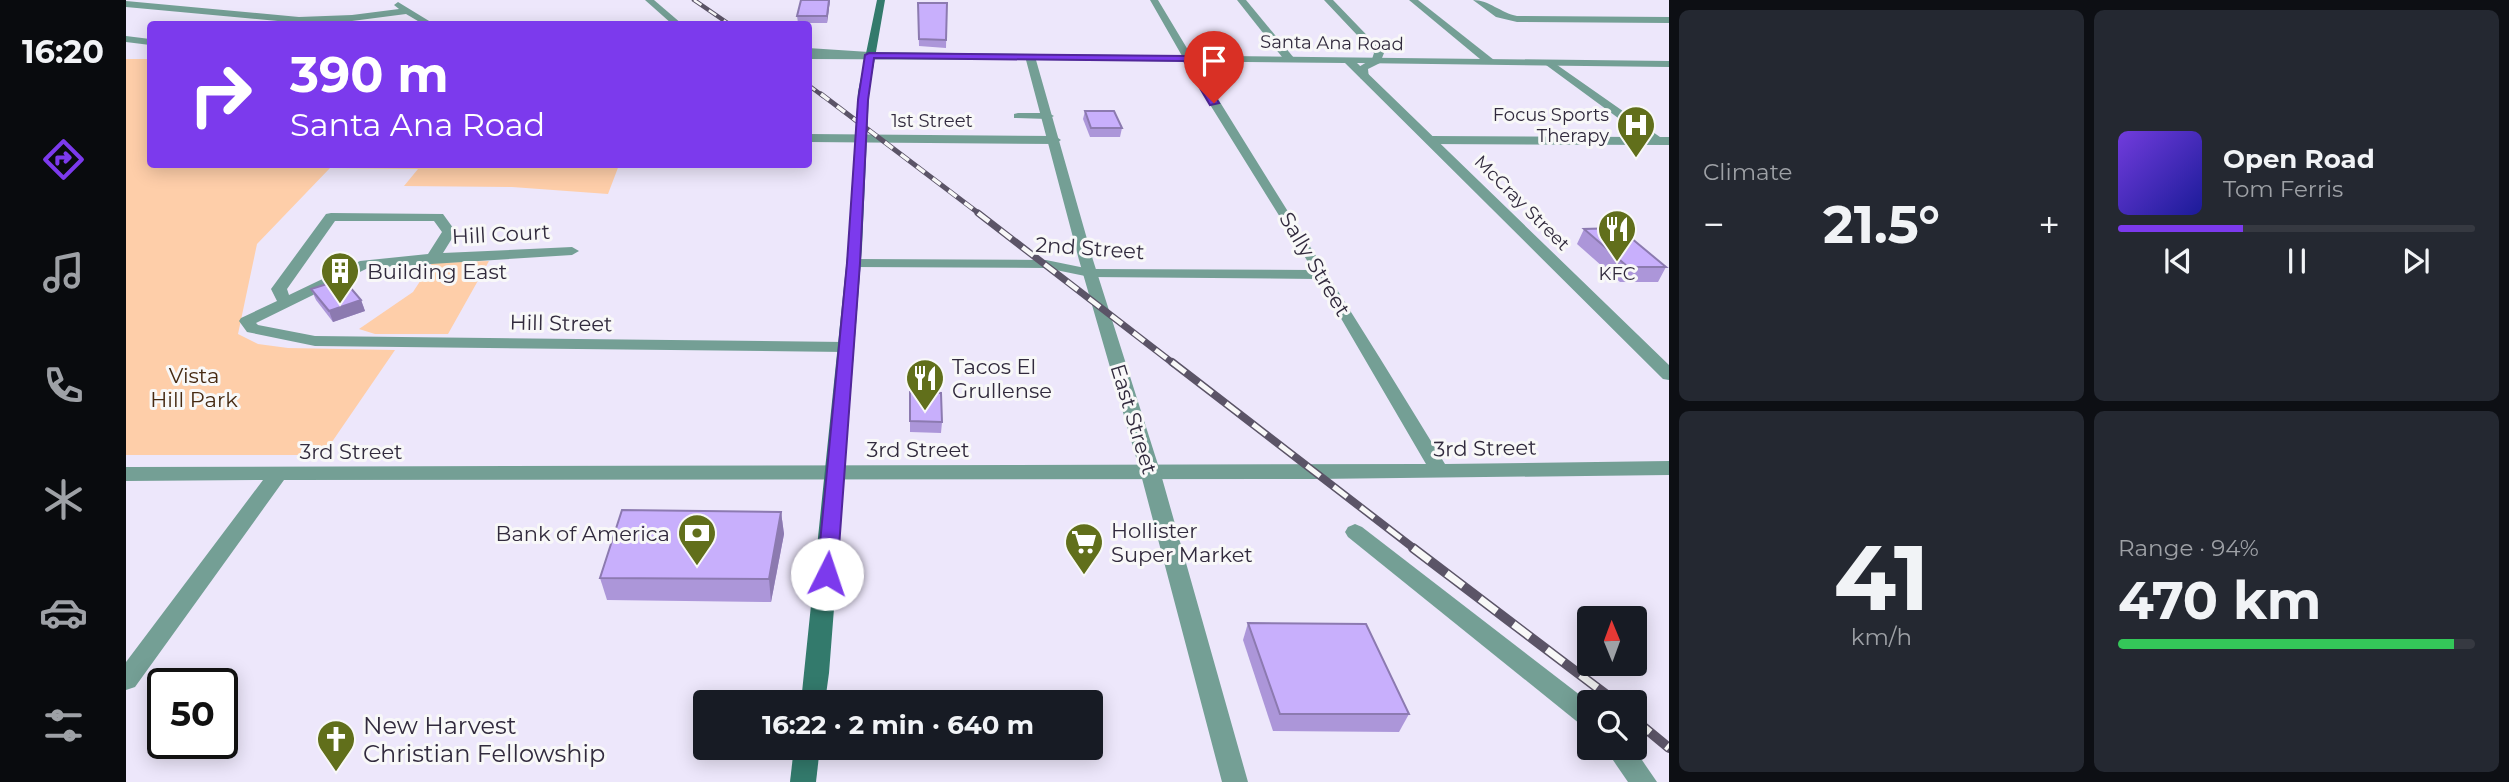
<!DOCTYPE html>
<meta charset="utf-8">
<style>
:root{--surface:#171b24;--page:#242831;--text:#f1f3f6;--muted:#9ea1a6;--line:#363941;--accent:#7c3aed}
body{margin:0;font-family:Montserrat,sans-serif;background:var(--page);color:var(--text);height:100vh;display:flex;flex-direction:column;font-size:26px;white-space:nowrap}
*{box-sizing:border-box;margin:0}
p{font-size:23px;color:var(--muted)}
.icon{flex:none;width:38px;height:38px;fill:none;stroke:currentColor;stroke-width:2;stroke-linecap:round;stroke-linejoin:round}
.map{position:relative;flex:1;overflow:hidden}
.sheet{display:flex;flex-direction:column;gap:10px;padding:10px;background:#0d0f14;width:840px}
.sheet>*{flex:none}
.hud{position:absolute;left:21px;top:21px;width:665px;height:147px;border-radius:7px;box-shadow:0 4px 18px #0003;background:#7c3aed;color:#fff;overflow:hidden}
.needle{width:46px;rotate:359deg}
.buttons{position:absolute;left:1451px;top:606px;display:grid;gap:14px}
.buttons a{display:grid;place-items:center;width:70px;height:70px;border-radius:7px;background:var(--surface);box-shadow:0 4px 18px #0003;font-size:35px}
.speed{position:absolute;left:21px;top:668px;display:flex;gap:14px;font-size:35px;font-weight:700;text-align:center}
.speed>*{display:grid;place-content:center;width:91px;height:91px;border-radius:50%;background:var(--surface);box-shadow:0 4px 18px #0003;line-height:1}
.speed .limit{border:4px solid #111;border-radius:10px;background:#fff;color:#111}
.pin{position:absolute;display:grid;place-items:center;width:60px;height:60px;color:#fff;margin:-72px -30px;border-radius:50% 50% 50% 0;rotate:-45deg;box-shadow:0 0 7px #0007}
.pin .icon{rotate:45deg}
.me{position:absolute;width:77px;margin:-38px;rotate:4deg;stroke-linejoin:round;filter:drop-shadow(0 0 5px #0008)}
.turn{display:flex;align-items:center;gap:24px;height:147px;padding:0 28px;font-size:32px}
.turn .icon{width:91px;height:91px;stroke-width:2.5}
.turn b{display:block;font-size:49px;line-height:60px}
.big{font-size:52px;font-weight:700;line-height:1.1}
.sheet .tile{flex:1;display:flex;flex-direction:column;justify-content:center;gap:10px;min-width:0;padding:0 24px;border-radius:10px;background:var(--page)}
.sheet .dial{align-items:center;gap:0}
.dial b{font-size:91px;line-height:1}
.song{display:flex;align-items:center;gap:21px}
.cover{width:84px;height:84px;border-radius:10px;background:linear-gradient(135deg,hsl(260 70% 55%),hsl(240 70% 35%))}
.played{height:7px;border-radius:4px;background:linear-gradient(90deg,var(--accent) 35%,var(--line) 35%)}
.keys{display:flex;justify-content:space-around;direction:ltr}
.heat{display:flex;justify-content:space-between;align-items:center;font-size:38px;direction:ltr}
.charge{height:10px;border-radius:5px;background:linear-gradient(90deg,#34c759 94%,var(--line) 0)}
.sheet .tiles{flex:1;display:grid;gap:10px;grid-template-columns:repeat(2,1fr)}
.trip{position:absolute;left:567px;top:690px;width:410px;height:70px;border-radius:7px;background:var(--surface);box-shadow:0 4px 18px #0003;font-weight:700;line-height:70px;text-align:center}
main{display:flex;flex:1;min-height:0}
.dock{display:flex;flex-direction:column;width:126px;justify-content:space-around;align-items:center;background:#090b0e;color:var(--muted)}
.dock .icon{width:49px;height:49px}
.dock .active{color:var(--accent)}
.dock b{font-size:32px;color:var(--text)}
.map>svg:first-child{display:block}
.green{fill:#fecea9}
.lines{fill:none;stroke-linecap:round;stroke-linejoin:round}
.minor{fill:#749f95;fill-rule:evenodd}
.tertiary{fill:#749f95;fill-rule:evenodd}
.secondary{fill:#337a6c;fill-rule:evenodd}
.rail-far4-casing{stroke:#5b5467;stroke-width:4.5}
.rail-far3-casing{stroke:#5b5467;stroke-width:5}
.rail-far2-casing{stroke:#5b5467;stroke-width:7}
.rail-far1-casing{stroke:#5b5467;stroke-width:8}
.rail-casing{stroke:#5b5467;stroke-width:10}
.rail-far4{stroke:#f8f8f8;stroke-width:2.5;stroke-dasharray:9;stroke-linecap:butt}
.rail-far3{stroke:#f8f8f8;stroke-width:3.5;stroke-dasharray:10;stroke-linecap:butt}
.rail-far2{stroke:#f8f8f8;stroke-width:4.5;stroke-dasharray:14;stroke-linecap:butt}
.rail-far1{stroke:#f8f8f8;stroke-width:5;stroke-dasharray:17;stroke-linecap:butt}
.rail{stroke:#f8f8f8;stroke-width:7;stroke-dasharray:21;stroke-linecap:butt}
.wall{fill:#ac96d9}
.shaded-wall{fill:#8c7ab0}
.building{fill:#c8affc;stroke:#8c7ab0;stroke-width:2}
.route{fill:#7c3aed;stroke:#51269a;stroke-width:2}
.labels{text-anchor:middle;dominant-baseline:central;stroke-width:6;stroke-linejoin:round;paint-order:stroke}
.far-street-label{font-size:18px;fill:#312a3d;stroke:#f8f8f8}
.far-poi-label{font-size:18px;fill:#312a3d;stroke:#f8f8f8;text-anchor:end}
.street-label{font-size:21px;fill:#312a3d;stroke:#f8f8f8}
.poi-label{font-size:21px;fill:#312a3d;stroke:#f8f8f8;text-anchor:start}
.park-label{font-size:21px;fill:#462a12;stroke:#f8f8f8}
.near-poi-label{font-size:24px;fill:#312a3d;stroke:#f8f8f8;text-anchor:start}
</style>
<main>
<nav class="dock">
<b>16:20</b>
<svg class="icon active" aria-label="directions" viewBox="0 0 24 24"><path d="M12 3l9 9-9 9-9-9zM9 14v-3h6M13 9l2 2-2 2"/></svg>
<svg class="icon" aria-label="music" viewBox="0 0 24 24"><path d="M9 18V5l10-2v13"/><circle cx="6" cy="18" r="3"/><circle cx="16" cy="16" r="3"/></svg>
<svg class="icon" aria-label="phone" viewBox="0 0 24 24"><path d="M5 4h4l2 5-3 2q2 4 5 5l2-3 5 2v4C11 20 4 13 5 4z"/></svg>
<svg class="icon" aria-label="climate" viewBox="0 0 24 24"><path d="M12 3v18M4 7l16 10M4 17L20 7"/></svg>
<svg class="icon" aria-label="car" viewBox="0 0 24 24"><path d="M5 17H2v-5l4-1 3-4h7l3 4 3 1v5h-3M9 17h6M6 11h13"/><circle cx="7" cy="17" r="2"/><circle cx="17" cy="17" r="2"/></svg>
<svg class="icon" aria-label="filters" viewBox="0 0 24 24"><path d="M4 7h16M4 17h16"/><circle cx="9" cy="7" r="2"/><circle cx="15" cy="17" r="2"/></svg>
</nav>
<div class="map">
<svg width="1543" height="782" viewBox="0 0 1543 782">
<rect width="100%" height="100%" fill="#ede7fb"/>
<g class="green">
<polygon points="0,59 24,59 24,164 493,165 482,194 386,187 278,186 292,169 204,168 131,244 112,334 132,344 162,348 269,350 197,455 0,455"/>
<polygon points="363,261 322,334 249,334 233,329 287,292 306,263"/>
</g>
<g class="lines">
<g class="minor">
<polygon points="519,0 528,0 556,24 546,24"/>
<path d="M 1024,0 L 1032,0 C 1125,156 1225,309 1319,464 L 1543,461 L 1543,475 L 1190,479 L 158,480 L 9,687 L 0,690 L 0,662 L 137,480 L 0,481 L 0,467 L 1300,464 L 1192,279 L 964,277 L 920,268 L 727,267 L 720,263 L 727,259 L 920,260 L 964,269 L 1187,270 L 1083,103 Z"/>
<polygon points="1111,0 1120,0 1168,58 1168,62 1160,62"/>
<polygon points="1198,0 1207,0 1258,53 1254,63 1242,69 1243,79 1235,79 1231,68 1246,59 1248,53"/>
<polygon points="1283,0 1292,0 1368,60 1368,64 1360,64"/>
<path d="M 1347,0 C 1363,0 1375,13 1391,16 L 1543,17 L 1543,23 L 1391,22 L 1370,17 Z"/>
<polygon points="0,1 173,17 226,15 273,9 268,5 272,2 308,24 297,24 280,14 226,21 173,23 0,7"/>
<polygon points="1424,60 1534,137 1543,137 1543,145 1304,144 1298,140 1304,136 1518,137 1420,65 1419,63"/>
<polygon points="892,113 922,113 928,116 922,119 888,118 888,114"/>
<polygon points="682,134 929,136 935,140 929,144 682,142"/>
<path d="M 205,213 L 317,214 L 330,232 L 317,253 L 446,247 L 453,251 L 446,255 L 242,268 L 130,323 L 132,325 L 189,336 L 719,342 L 727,347 L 719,352 L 189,346 L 121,332 L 113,321 L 115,318 L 151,301 L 145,289 L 200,214 ZM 209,221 L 308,221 L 316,232 L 302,254 L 234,261 L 163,295 L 161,289 Z"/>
<polygon points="1229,524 1236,527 1463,702 1463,727 1454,724 1222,537 1219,532 1222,527"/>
<polygon points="1478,747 1507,747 1531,782 1502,782"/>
</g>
<g class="tertiary">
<polygon points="0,36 24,39 24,45 0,42"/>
<polygon points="682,48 743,52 1543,61 1543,67 1231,63 1543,365 1543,380 1537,379 1219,63 910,60 967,260 1034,471 1122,782 1096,782 1014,471 953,260 900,60 682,59"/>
</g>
<g class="secondary">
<polygon points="751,0 759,0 743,92 736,247 703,673 699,702 675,702 722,247 732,92"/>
<polygon points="668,747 694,747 690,782 664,782"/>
</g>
<defs>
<g id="rail-far4">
<polyline points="568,0 603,24"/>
<polyline points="682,85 697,96"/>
</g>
<polyline id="rail-far3" points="695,94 855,215"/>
<polyline id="rail-far2" points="852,213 1048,364"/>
<polyline id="rail-far1" points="1046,362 1290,550"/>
<g id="rail">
<polyline points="1287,548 1490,702"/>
<polyline points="1508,719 1543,748"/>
</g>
</defs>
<use href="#rail-far4" class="rail-far4-casing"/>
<use href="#rail-far3" class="rail-far3-casing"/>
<use href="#rail-far2" class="rail-far2-casing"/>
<use href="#rail-far1" class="rail-far1-casing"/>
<use href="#rail" class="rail-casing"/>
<use href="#rail-far4" class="rail-far4"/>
<use href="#rail-far3" class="rail-far3"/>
<use href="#rail-far2" class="rail-far2"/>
<use href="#rail-far1" class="rail-far1"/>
<use href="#rail" class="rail"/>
</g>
<g class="wall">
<polygon points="704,0 701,23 672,23 671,16"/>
<polygon points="792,3 821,3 820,48 793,46"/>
<polygon points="959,111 996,128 994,137 964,137 957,119"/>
<polygon points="1458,229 1540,267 1532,282 1494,282 1451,244"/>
<polygon points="185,289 235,300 239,311 207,322 190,300"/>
<polygon points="784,392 816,422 815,433 784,432"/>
<polygon points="655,512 658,534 645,602 481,600 474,578"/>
<polygon points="1122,623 1283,714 1273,732 1147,731 1117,640"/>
</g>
<g class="shaded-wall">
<polygon points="703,0 704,0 701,23 701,16"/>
<polygon points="235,300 239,311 207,322 203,311"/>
<polygon points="655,512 658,534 645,602 643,579"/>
</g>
<g class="building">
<polygon points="675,0 703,0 701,16 671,16"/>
<polygon points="792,3 821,3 820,40 793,39"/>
<polygon points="959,111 988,111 996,128 965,128"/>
<polygon points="1493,228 1540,267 1502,267 1458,229"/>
<polygon points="217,279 235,300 203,311 185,289"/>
<polygon points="784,392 815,393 816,422 784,421"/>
<polygon points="496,510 655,512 643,579 474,578"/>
<polygon points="1122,623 1240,624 1283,714 1154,714"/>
</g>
<polygon class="route" points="743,53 1061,56 1065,58 1093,103 1084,105 1058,61 748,58 742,100 734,263 711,574 708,579 701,582 694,579 691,574 721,263 732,100 739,55"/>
<defs>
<symbol id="hospital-pin" viewBox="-11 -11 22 30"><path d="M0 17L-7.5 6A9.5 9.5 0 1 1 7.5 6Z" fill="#616f1b" stroke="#f8f8f8"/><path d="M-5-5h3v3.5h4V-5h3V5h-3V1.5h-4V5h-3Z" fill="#fff"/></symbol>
<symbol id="restaurant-pin" viewBox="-11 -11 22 30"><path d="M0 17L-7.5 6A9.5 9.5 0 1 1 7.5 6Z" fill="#616f1b" stroke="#f8f8f8"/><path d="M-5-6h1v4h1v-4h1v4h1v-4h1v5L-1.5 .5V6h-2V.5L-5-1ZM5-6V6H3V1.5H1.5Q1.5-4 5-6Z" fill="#fff"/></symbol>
<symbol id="building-pin" viewBox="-11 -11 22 30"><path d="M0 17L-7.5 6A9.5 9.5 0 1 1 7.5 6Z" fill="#616f1b" stroke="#f8f8f8"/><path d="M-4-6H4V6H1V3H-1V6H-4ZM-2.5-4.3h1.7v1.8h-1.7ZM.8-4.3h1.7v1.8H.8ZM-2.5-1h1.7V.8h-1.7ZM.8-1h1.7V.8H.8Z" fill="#fff"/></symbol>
<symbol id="bank-pin" viewBox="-11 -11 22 30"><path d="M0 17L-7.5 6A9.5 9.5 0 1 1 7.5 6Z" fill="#616f1b" stroke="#f8f8f8"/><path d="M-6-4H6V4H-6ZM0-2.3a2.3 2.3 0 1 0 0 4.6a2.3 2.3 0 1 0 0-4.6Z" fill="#fff"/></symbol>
<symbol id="supermarket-pin" viewBox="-11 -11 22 30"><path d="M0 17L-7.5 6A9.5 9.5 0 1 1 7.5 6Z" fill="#616f1b" stroke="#f8f8f8"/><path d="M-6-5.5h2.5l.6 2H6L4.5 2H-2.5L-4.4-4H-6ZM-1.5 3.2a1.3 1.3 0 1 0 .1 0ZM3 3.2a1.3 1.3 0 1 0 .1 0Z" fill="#fff"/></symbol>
<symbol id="church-pin" viewBox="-11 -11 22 30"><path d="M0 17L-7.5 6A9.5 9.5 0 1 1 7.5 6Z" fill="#616f1b" stroke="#f8f8f8"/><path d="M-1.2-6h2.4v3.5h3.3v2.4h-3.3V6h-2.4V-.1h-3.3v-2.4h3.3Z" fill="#fff"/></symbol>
</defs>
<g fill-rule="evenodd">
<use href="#hospital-pin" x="1488" y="103" width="44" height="60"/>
<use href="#restaurant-pin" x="1469" y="207" width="44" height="60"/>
<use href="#building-pin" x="192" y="249" width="44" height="60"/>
<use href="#restaurant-pin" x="777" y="356" width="44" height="60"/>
<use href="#bank-pin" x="549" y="511" width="44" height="60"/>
<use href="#supermarket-pin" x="936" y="520" width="44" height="60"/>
<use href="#church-pin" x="188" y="717" width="44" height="60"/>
</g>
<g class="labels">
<g class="far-street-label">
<text transform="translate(1206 43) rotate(1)">Santa Ana Road</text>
<text x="806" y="121">1st Street</text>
<text transform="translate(1396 203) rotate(45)">McCray Street</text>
</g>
<g class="far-poi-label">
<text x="1483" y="115">Focus Sports<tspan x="1483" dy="21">Therapy</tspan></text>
<text x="1491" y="274" text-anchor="middle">KFC</text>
</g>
<g class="street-label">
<text transform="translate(375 234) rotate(-3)">Hill Court</text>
<text transform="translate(964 248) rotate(4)">2nd Street</text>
<text transform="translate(1189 264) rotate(59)">Sally Street</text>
<text transform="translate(435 323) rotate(1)">Hill Street</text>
<text transform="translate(1008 419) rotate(73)">East Street</text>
<text transform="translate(1359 448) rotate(-1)">3rd Street</text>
<text x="792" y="449">3rd Street</text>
<text x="225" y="451">3rd Street</text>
</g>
<g class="poi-label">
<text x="241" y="271">Building East</text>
<text x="826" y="366">Tacos El<tspan x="826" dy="24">Grullense</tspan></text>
<text x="985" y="530">Hollister<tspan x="985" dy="24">Super Market</tspan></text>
<text x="544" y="533" text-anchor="end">Bank of America</text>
</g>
<g class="park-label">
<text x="68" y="375">Vista<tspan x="68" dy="24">Hill Park</tspan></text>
</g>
<g class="near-poi-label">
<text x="237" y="725">New Harvest<tspan x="237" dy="28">Christian Fellowship</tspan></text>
</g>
</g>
</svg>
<div class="buttons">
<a><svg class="needle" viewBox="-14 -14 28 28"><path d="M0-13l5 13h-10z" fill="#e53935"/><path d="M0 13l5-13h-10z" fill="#9ea1a6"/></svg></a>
<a><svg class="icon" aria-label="search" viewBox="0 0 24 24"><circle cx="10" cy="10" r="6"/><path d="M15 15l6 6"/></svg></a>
</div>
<div class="speed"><div class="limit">50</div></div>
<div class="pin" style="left:1088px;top:103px;background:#d93025"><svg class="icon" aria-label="arrive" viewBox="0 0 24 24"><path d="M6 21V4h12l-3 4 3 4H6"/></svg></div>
<svg class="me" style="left:701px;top:574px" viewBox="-20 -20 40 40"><circle r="19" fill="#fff"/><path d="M0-13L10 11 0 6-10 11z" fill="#7c3aed"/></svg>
<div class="trip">16:22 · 2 min · 640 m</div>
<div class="hud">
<div class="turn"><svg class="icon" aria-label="right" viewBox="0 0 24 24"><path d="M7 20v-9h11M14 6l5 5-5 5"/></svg><div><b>390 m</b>Santa Ana Road</div></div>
</div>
</div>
<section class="sheet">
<div class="tiles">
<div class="tile"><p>Climate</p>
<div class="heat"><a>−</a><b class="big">21.5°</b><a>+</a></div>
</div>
<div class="tile">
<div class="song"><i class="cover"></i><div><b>Open Road</b><p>Tom Ferris</p></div></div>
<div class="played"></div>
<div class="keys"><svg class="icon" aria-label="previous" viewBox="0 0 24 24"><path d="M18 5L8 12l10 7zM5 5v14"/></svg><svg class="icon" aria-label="pause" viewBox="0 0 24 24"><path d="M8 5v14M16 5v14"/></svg><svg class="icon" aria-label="next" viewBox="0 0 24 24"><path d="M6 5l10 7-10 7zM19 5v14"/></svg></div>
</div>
<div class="tile dial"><b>41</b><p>km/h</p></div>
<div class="tile"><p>Range · 94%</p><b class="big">470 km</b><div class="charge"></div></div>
</div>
</section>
</main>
